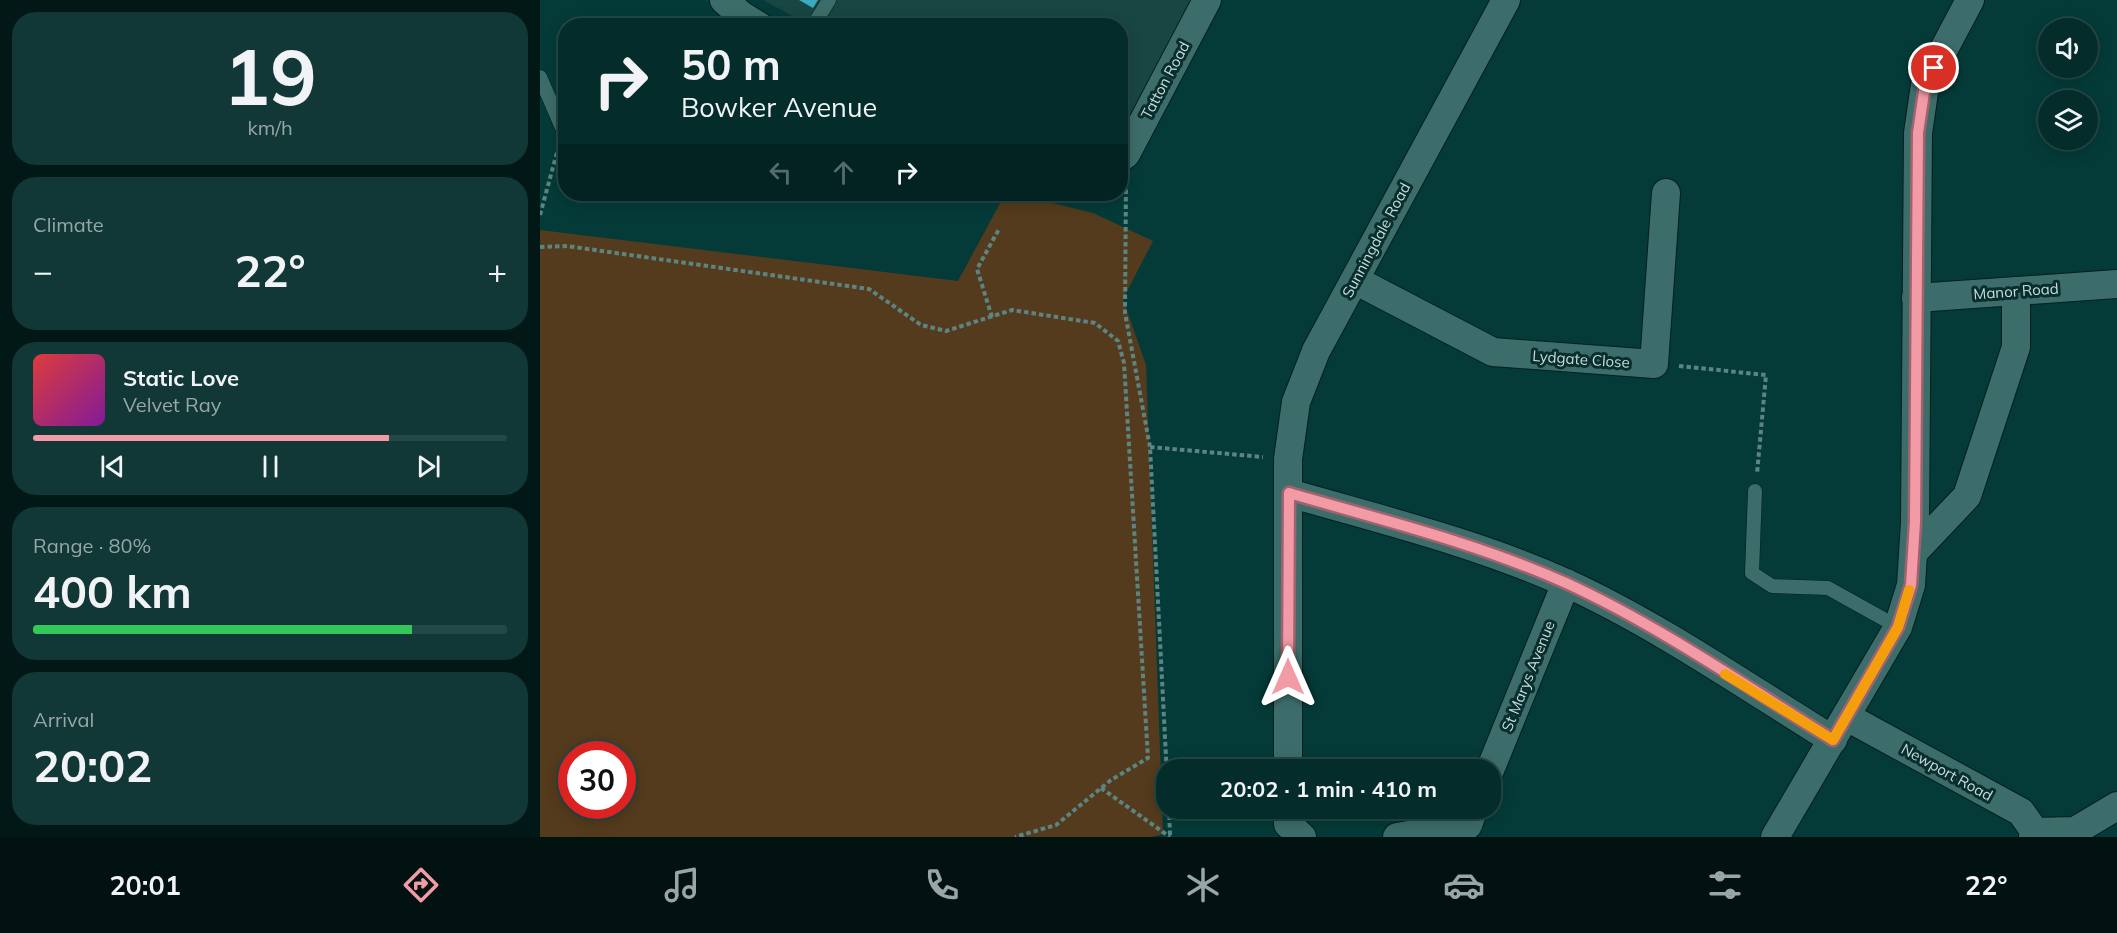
<!DOCTYPE html>
<meta charset="utf-8">
<style>
:root{--surface:#032c2a;--page:#113836;--text:#f1f3f6;--muted:#97a7a8;--line:#244847;--accent:#f39aa7}
body{margin:0;font-family:Mulish,sans-serif;background:var(--page);color:var(--text);height:100vh;display:flex;flex-direction:column;font-size:22px;white-space:nowrap}
*{box-sizing:border-box;margin:0}
p{font-size:20px;color:var(--muted)}
.icon{flex:none;width:33px;height:33px;fill:none;stroke:currentColor;stroke-width:2;stroke-linecap:round;stroke-linejoin:round}
.map{position:relative;flex:1;overflow:hidden}
.drawer{display:flex;flex-direction:column;gap:12px;padding:12px;background:#021817;width:540px}
.drawer>*{flex:none}
.guide{position:absolute;left:18px;top:18px;width:570px;height:183px;border-radius:24px;box-shadow:0 3px 15px #0003,0 0 0 2px var(--line);background:#032c2a;color:var(--text);overflow:hidden}
.fabs{position:absolute;left:1498px;top:18px;display:grid;gap:12px}
.fabs a{display:grid;place-items:center;width:60px;height:60px;border-radius:50%;background:var(--surface);box-shadow:0 3px 15px #0003,0 0 0 2px var(--line);font-size:30px}
.speed{position:absolute;left:18px;top:741px;display:flex;gap:12px;font-size:30px;font-weight:700;text-align:center}
.speed>*{display:grid;place-content:center;width:78px;height:78px;border-radius:50%;background:var(--surface);box-shadow:0 3px 15px #0003,0 0 0 2px var(--line);line-height:1}
.speed .limit{border:9px solid #d22;background:#fff;color:#111}
.pin{position:absolute;display:grid;place-items:center;width:51px;height:51px;color:#fff;margin:-26px;border:3px solid #fff;border-radius:50%;box-shadow:0 2px 6px #0007}
.me{position:absolute;width:66px;margin:-33px;rotate:0deg;stroke-linejoin:round;filter:drop-shadow(0 0 4px #0008)}
.turn{display:flex;align-items:center;gap:21px;height:126px;padding:0 24px;font-size:27px}
.turn .icon{width:78px;height:78px;stroke-width:2.5}
.turn b{display:block;font-size:42px;line-height:51px}
.lanes{display:flex;align-items:center;height:57px;padding:0 24px;background:#0003;justify-content:center;gap:30px;direction:ltr}
.lanes .off{opacity:.35}
.big{font-size:45px;font-weight:700;line-height:1.1}
.drawer .tile{flex:1;display:flex;flex-direction:column;justify-content:center;gap:9px;min-width:0;padding:0 21px;border-radius:24px;background:var(--page)}
.drawer .dial{align-items:center;gap:0}
.dial b{font-size:78px;line-height:1}
.song{display:flex;align-items:center;gap:18px}
.cover{width:72px;height:72px;border-radius:9px;background:linear-gradient(135deg,hsl(0 70% 55%),hsl(290 70% 35%))}
.played{height:6px;border-radius:3px;background:linear-gradient(90deg,var(--accent) 75%,var(--line) 75%)}
.keys{display:flex;justify-content:space-around;direction:ltr}
.heat{display:flex;justify-content:space-between;align-items:center;font-size:33px;direction:ltr}
.charge{height:9px;border-radius:4px;background:linear-gradient(90deg,#34c759 80%,var(--line) 0)}
.trip{position:absolute;left:616px;top:759px;width:345px;height:60px;border-radius:24px;background:var(--surface);box-shadow:0 3px 15px #0003,0 0 0 2px var(--line);font-weight:700;line-height:60px;text-align:center}
.menu{display:flex;height:96px;justify-content:space-around;align-items:center;background:#011211;color:var(--muted)}
.menu .icon{width:42px;height:42px}
.menu .active{color:var(--accent)}
.menu b{font-size:27px;color:var(--text)}
main{display:flex;flex:1;min-height:0}
.map>svg:first-child{display:block}
.built{fill:#184643}
.green{fill:#543b1d;fill-rule:evenodd}
.building{fill:#3aabbd}
.lines{fill:none;stroke-linecap:round;stroke-linejoin:round}
.lane-casing{stroke:#051f1d;stroke-width:15}
.street-casing{stroke:#051f1d;stroke-width:30}
.path{stroke:#5c8582;stroke-width:4;stroke-dasharray:4.5 3;stroke-linecap:butt}
.lane{stroke:#3d6d6a;stroke-width:14}
.street{stroke:#3d6d6a;stroke-width:28}
.route-casing{stroke:#9e646d;stroke-width:15}
.route{stroke:#f39aa7;stroke-width:10}
.slow{stroke:#f59e0b;stroke-width:10}
.labels{text-anchor:middle;dominant-baseline:central;stroke-width:6;stroke-linejoin:round;paint-order:stroke}
.street-label{font-size:15px;fill:#c5dddb;stroke:#082f2d}
</style>
<main>
<section class="drawer">
<div class="tile dial"><b>19</b><p>km/h</p></div>
<div class="tile"><p>Climate</p>
<div class="heat"><a>−</a><b class="big">22°</b><a>+</a></div>
</div>
<div class="tile">
<div class="song"><i class="cover"></i><div><b>Static Love</b><p>Velvet Ray</p></div></div>
<div class="played"></div>
<div class="keys"><svg class="icon" aria-label="previous" viewBox="0 0 24 24"><path d="M18 5L8 12l10 7zM5 5v14"/></svg><svg class="icon" aria-label="pause" viewBox="0 0 24 24"><path d="M8 5v14M16 5v14"/></svg><svg class="icon" aria-label="next" viewBox="0 0 24 24"><path d="M6 5l10 7-10 7zM19 5v14"/></svg></div>
</div>
<div class="tile"><p>Range · 80%</p><b class="big">400 km</b><div class="charge"></div></div>
<div class="tile"><p>Arrival</p><b class="big">20:02</b></div>
</section>
<div class="map">
<svg width="1577" height="837" viewBox="0 0 1577 837">
<rect width="100%" height="100%" fill="#043b38"/>
<polygon class="built" points="223,0 655,0 581,140 580,26 269,25"/>
<path class="green" d="M 465,194 L 476,194 L 553,213 L 613,241 L 583,299 L 606,365 L 623,834 L 611,837 L 0,837 L 0,230 L 418,281 ZM 82,754 L 82,806 L 32,806 L 32,754 Z"/>
<polygon class="building" points="259,0 278,0 273,8"/>
<g class="lines">
<defs>
<g id="lane">
<polyline points="273,26 289,0"/>
<polyline points="0,77 23,130 26,129"/>
<polyline points="1215,491 1212,573 1232,586 1288,588 1358,627"/>
</g>
<g id="street">
<polyline points="184,0 201,15 219,26"/>
<polyline points="580,158 586,154 667,0"/>
<polyline points="815,280 953,352 1114,364 1126,193"/>
<polyline points="1376,298 1577,284"/>
<path d="M 749,493 C 842,520 937,543 1026,583 C 1118,625 1207,687 1293,740"/>
<polyline points="1375,551 1427,496 1476,347 1476,291"/>
<polyline points="1307,717 1481,812 1495,832 1493,837"/>
<polyline points="748,770 748,459 756,402 776,351 966,0"/>
<polyline points="950,770 1026,583"/>
<polyline points="748,808 748,824 762,837"/>
<polyline points="1495,832 1535,831 1577,806"/>
<polyline points="857,837 928,825 934,808"/>
<polyline points="1235,837 1358,627 1371,585 1375,522 1378,133 1385,85 1430,0"/>
</g>
</defs>
<use href="#lane" class="lane-casing"/>
<use href="#street" class="street-casing"/>
<g class="path">
<polyline points="586,182 585,313 610,447 627,776"/>
<polyline points="0,215 19,145"/>
<polyline points="0,247 27,246 329,289 381,325 406,331 472,310 555,323 578,341 584,363 608,758 571,780 516,825 475,837"/>
<polyline points="452,317 437,269 459,229"/>
<polyline points="1139,366 1226,375 1217,474"/>
<polyline points="610,447 723,457"/>
<polyline points="561,788 630,837"/>
<polyline points="629,808 630,835"/>
</g>
<use href="#lane" class="lane"/>
<use href="#street" class="street"/>
</g>
<g class="lines">
<defs>
<path id="route" d="M 748,677 L 749,493 C 842,520 937,543 1026,583 C 1118,625 1207,687 1293,740 L 1358,627 L 1371,585 L 1375,522 L 1378,133 L 1385,85 L 1394,68"/>
</defs>
<use href="#route" class="route-casing"/>
<use href="#route" class="route"/>
<polyline class="slow" points="1185,674 1293,740 1358,627 1369,590"/>
</g>
<g class="labels">
<g class="street-label">
<text transform="translate(625 80) rotate(-62)">Tatton Road</text>
<text transform="translate(836 240) rotate(-62)">Sunningdale Road</text>
<text transform="translate(1476 291) rotate(-4)">Manor Road</text>
<text transform="translate(1041 359) rotate(4)">Lydgate Close</text>
<text transform="translate(988 676) rotate(-68)">St Marys Avenue</text>
<text transform="translate(1407 772) rotate(29)">Newport Road</text>
</g>
</g>
</svg>
<div class="fabs">
<a><svg class="icon" aria-label="sound" viewBox="0 0 24 24"><path d="M4 9h4l5-4v14l-5-4H4zM17 9q2 3 0 6"/></svg></a>
<a><svg class="icon" aria-label="layers" viewBox="0 0 24 24"><path d="M12 4l9 5-9 5-9-5zM3 14l9 5 9-5"/></svg></a>
</div>
<div class="speed"><div class="limit">30</div></div>
<div class="pin" style="left:1394px;top:68px;background:#d93025"><svg class="icon" aria-label="arrive" viewBox="0 0 24 24"><path d="M6 21V4h12l-3 4 3 4H6"/></svg></div>
<svg class="me" style="left:748px;top:677px" viewBox="-20 -20 40 40"><path d="M0-17L14 15 0 8-14 15z" fill="#f39aa7" stroke="#fff" stroke-width="4"/></svg>
<div class="trip">20:02 · 1 min · 410 m</div>
<div class="guide">
<div class="turn"><svg class="icon" aria-label="right" viewBox="0 0 24 24"><path d="M7 20v-9h11M14 6l5 5-5 5"/></svg><div><b>50 m</b>Bowker Avenue</div></div>
<div class="lanes"><svg class="icon off" aria-label="left" viewBox="0 0 24 24"><path d="M17 20v-9H6M10 6l-5 5 5 5"/></svg><svg class="icon off" aria-label="ahead" viewBox="0 0 24 24"><path d="M12 20V5M6 11l6-6 6 6"/></svg><svg class="icon" aria-label="right" viewBox="0 0 24 24"><path d="M7 20v-9h11M14 6l5 5-5 5"/></svg></div>
</div>
</div>
</main>
<nav class="menu">
<b>20:01</b>
<svg class="icon active" aria-label="directions" viewBox="0 0 24 24"><path d="M12 3l9 9-9 9-9-9zM9 14v-3h6M13 9l2 2-2 2"/></svg>
<svg class="icon" aria-label="music" viewBox="0 0 24 24"><path d="M9 18V5l10-2v13"/><circle cx="6" cy="18" r="3"/><circle cx="16" cy="16" r="3"/></svg>
<svg class="icon" aria-label="phone" viewBox="0 0 24 24"><path d="M5 4h4l2 5-3 2q2 4 5 5l2-3 5 2v4C11 20 4 13 5 4z"/></svg>
<svg class="icon" aria-label="climate" viewBox="0 0 24 24"><path d="M12 3v18M4 7l16 10M4 17L20 7"/></svg>
<svg class="icon" aria-label="car" viewBox="0 0 24 24"><path d="M5 17H2v-5l4-1 3-4h7l3 4 3 1v5h-3M9 17h6M6 11h13"/><circle cx="7" cy="17" r="2"/><circle cx="17" cy="17" r="2"/></svg>
<svg class="icon" aria-label="filters" viewBox="0 0 24 24"><path d="M4 7h16M4 17h16"/><circle cx="9" cy="7" r="2"/><circle cx="15" cy="17" r="2"/></svg>
<b>22°</b>
</nav>
